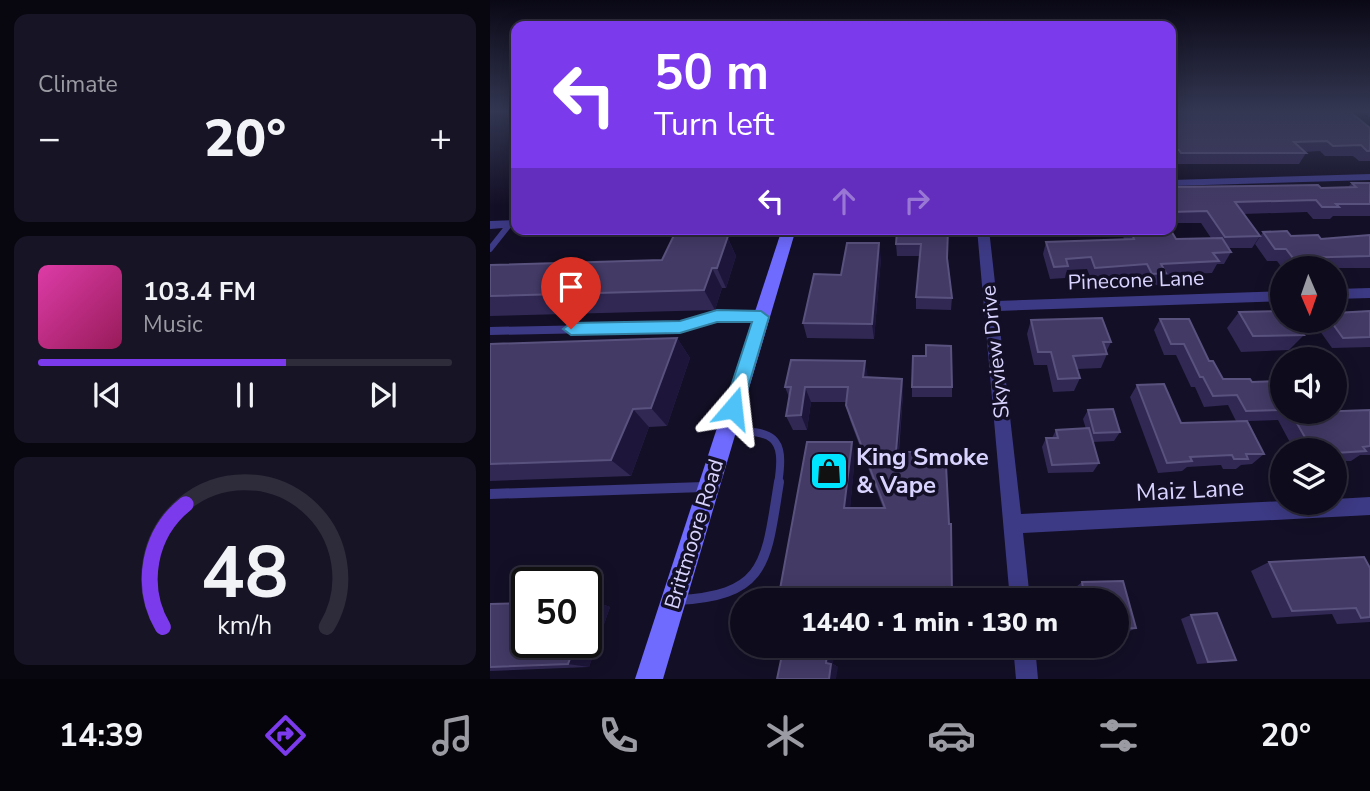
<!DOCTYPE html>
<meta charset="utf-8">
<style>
:root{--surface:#0e0b1c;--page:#171425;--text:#f1f3f6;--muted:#9b9ba3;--line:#2e2b3b;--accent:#7c3aed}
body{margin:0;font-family:"Nunito Sans",sans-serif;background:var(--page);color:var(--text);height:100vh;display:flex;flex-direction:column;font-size:26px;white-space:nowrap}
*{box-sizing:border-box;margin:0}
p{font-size:23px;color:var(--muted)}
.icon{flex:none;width:38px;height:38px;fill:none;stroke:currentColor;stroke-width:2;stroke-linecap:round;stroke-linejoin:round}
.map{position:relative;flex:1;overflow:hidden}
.panel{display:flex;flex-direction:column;gap:14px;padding:14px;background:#08060f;width:490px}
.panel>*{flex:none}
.banner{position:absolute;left:21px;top:21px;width:665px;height:214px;border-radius:14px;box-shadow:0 4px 18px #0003,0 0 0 2px var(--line);background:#7c3aed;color:#fff;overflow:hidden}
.needle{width:46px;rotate:178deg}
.tools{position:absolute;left:780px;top:256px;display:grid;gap:14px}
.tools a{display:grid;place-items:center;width:77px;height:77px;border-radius:50%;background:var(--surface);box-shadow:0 4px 18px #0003,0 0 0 2px var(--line);font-size:35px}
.speed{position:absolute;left:21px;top:567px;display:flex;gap:14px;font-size:35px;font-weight:700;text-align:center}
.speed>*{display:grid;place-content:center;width:91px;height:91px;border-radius:50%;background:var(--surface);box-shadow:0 4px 18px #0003,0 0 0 2px var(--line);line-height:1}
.speed .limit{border:4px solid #111;border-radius:10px;background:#fff;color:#111}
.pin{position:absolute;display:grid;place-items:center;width:60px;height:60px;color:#fff;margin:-72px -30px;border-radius:50% 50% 50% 0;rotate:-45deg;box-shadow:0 0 7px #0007}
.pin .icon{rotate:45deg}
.me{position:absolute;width:77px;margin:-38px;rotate:17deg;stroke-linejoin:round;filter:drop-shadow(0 0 5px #0008)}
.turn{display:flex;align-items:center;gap:24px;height:147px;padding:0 28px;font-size:32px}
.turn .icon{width:91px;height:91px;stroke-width:2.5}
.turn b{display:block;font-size:49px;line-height:60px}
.lanes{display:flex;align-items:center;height:66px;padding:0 28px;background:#0003;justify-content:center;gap:35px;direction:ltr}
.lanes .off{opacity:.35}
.big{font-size:52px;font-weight:800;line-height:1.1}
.panel .widget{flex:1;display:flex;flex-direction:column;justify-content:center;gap:10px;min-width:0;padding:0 24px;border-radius:14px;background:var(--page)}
.panel .dial{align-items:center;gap:0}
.dial svg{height:182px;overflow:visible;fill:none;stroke:var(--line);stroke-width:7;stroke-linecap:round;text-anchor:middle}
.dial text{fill:var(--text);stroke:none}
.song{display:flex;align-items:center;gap:21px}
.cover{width:84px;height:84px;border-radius:10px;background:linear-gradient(135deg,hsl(320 70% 55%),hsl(330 70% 35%))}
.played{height:7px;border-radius:4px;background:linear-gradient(90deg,var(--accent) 60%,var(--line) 60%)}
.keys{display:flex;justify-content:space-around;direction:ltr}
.heat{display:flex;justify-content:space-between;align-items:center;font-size:38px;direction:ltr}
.trip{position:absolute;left:240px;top:588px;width:399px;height:70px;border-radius:35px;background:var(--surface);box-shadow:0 4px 18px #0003,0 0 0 2px var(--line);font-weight:800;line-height:70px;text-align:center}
.tabs{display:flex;height:112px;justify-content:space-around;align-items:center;background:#06040b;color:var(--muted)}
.tabs .icon{width:49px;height:49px}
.tabs .selected{color:var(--accent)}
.tabs b{font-size:32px;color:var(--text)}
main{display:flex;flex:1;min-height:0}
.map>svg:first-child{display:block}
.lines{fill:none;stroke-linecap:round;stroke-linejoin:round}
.service-far2{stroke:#3d3a85;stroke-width:6}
.service-far1{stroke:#3d3a85;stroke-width:8}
.service{stroke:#3d3a85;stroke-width:10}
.minor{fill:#3d3a85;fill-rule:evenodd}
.secondary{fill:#6f6bff;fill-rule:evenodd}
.wall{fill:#312854}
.shaded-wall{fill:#1d163a}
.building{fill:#433a66;stroke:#5a527e;stroke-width:2}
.route{fill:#4fc3f7;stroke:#337fa1;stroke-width:2}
.labels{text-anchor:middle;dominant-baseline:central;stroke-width:7;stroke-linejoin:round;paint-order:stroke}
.street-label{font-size:21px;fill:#d9d4ff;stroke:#130f26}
.near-poi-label{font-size:24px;font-weight:bold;fill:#d9d4ff;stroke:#130f26;text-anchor:start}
.near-street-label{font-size:24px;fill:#d9d4ff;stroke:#130f26}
</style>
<main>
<section class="panel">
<div class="widget"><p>Climate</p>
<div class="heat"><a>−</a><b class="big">20°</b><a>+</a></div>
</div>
<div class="widget">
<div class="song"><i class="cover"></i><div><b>103.4 FM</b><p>Music</p></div></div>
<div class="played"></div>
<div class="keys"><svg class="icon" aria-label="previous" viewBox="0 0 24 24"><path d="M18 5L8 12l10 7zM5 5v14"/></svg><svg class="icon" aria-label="pause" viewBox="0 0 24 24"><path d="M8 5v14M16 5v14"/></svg><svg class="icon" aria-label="next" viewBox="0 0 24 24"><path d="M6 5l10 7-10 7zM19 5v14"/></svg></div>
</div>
<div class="widget dial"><svg viewBox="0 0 100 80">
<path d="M14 69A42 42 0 1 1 86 69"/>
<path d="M14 69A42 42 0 0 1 24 15" stroke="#7c3aed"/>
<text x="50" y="56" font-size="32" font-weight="700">48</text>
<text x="50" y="72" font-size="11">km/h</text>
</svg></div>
</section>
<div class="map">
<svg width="880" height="679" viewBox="0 0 880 679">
<rect width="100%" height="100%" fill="#130f26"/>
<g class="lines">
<g class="service-far2">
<polyline points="0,249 19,225"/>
<polyline points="69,330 190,327 227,316 271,317"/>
</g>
<g class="service-far1">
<polyline points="0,331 152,328"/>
<path d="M 237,430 C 283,432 296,434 288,484"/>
</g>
<g class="service">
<polyline points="0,494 214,487"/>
<path d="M 187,600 C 278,596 276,561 289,482"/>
</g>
<g class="minor">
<polygon points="880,174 880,180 681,186 681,180"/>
<polygon points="26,220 26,227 0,229 0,221"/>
<polygon points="487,229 499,229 507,301 793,291 793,301 508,311 531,514 793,501 845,502 845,499 880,497 880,515 533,533 540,600 520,600"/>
<polygon points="880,288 880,298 845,299 845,289"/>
<polygon points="523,646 545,646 548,679 526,679"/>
</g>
<polygon class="secondary" points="292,229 306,229 173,679 145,679"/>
</g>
<g class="wall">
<polygon points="681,111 880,128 880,161 869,161 863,156 835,156 830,151 814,152 816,153 809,164 686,164 684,160 681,160"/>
<polygon points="872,111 880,111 880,117"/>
<polygon points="862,183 880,183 880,216 843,216 840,219 823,219 817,212 753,214 770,236 762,248 739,248 741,252 734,264 727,264 722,273 675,275 670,285 656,285 652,276 601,279 597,269 577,270 575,278 560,279 553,254 556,242 634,239 630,229 680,229 686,239 721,238 711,223 681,223 681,191 683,187 831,188 858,187"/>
<polygon points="432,229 457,258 462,298 461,310 426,309 426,297 430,256 407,256 406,244"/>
<polygon points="773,232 831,239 880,235 880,268 793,268 793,269 787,261 777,261 765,244"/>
<polygon points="237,236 246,256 236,288 232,288 225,310 0,316 0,265 172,260"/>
<polygon points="391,258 384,339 317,338 313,323 351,275"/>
<polygon points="880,311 880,347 842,348 825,324 829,320 845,320"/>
<polygon points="749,312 814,335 799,350 751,352 737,328"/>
<polygon points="670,319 719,361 733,379 762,382 793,381 793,411 824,412 880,410 880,455 870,455 861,461 845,461 845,450 804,450 788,420 758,421 774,454 762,464 751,465 746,469 733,469 731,465 697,467 692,471 668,473 640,397 647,385 691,423 746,421 738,405 714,407 705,387 701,387 686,355 674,355 664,330"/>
<polygon points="541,320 621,342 616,352 617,354 611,368 587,369 590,378 584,391 563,392 557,365 544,365 537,334"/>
<polygon points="187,338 200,358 177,426 159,427 141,476 0,481 0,344"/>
<polygon points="377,377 412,379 413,394 409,452 429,463 462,596 461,600 288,600 365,456 360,508 393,508 360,420 356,405 356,402 321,402 317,430 303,430 296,416 299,397 295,387"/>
<rect x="422" y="387" width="40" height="10"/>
<polygon points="598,410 630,432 624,441 603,442 609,463 603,472 558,473 552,447 556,438 562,438 566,430 596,429 593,419"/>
<polygon points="779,562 880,568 880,622 847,624 842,614 782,618 761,571"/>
<polygon points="633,581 646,628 638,632 626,632 626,600 589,600 586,587 592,582"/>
<polygon points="101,600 120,607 99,667 0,671 0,604"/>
<polygon points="701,615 746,660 733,662 707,664 691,619"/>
<polygon points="280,646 343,664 348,667 289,659 279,655"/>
</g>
<g class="shaded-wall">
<polygon points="234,230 246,256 236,288 227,268 232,236"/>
<polygon points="389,243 391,258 384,339 382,324"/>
<polygon points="222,268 232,288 225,310 214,290"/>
<polygon points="187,338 200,358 177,426 161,408"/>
<polygon points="375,361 378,377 376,393 373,377"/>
<polygon points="412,379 413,394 407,466 406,452"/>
<polygon points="315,387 321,402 317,430 311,415"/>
<polygon points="143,409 159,427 141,476 121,460"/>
<polygon points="362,442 365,456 359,520 354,508"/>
<polygon points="101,600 120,607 99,667 78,664 86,642 96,642 96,614"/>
<polygon points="338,646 345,646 343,664 348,667 346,679 339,679 336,663"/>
</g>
<g class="building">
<polygon points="681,111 859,111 880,128 880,151 877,151 871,145 843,146 837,141 804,142 816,153 691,153 689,150 681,150"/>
<polygon points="862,183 880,183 880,204 846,204 849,207 832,207 826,200 745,202 770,236 735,237 717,211 681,212 681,191 685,190 683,187 828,185 831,188 866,187"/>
<polygon points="458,229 457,258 462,298 426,297 431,244 406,244 407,230"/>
<polygon points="640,229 680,229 686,239 732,238 741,252 723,253 729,261 671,264 676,273 662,274 657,264 605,268 601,257 576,259 578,266 564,267 556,242 644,239"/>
<polygon points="234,230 232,236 238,236 227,268 222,268 214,290 0,296 0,265 172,260 186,231"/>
<polygon points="797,231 801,236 828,235 831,239 880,235 880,256 803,258 796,249 785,249 773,232"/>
<polygon points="357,243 389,243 382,324 313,323 324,274 351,275"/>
<polygon points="793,311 793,320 803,320 814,335 763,336 749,312"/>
<polygon points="880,311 880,337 853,338 840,320 845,320 845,313"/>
<polygon points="612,318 621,342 613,342 617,354 583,356 590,378 568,379 561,352 548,352 541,320"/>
<polygon points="670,319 699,319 719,361 723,361 733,379 760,379 762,382 793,381 793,410 756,411 747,395 723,396 713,377 710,377 694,344 681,344"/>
<polygon points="187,338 161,408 143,409 121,460 0,464 0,344"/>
<polygon points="436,345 461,346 462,387 422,387 423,356 436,356"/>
<polygon points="301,360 375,361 373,377 412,379 406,452 429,452 429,463 456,465 459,524 461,524 462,596 417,596 417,600 288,600 317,442 362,442 354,508 395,508 356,405 358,387 315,387 311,415 296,416 301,387 295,387"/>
<polygon points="674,384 691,423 757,421 774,454 756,454 758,459 744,459 742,455 700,457 702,461 677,463 647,385"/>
<polygon points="623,409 630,432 604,433 598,410"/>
<polygon points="880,410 880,446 873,447 876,451 845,453 845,450 838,450 835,445 820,446 800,411 824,412"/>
<polygon points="599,428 609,463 562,465 556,438 568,438 566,430"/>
<polygon points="874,557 880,568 880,617 871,618 866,608 802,611 779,562"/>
<polygon points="633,581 646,628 626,629 626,600 595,600 592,582"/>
<polygon points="96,600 101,600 96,614"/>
<polygon points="37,603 37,642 86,642 78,664 0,667 0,604"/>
<polygon points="727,613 746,660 718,662 701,615"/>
<polygon points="280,646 338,646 336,663 341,664 339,679 287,679 292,655 279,655"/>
</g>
<linearGradient id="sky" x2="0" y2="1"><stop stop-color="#0a0815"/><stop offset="0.54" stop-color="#333752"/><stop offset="1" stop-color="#333752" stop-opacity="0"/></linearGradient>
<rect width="880" height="206" fill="url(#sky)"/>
<polygon class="route" points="227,310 271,311 279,317 252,408 250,413 243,415 237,413 234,408 262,322 227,322 190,333 81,335 73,329 81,323 190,321"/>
<defs>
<symbol id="shop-square" viewBox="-11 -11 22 22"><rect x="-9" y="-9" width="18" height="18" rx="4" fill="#00e5ff" stroke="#130f26"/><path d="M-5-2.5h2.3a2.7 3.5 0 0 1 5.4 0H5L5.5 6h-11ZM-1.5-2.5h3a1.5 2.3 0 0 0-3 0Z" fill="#111"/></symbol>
</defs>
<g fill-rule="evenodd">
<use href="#shop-square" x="317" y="449" width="44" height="44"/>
</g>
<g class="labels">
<g class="street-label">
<text transform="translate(646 280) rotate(-2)">Pinecone Lane</text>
<text transform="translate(505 352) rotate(-96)">Skyview Drive</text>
<text transform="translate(204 534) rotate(-73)">Brittmoore Road</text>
</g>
<g class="near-poi-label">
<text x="366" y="457">King Smoke<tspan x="366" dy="28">&amp; Vape</tspan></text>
</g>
<g class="near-street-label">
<text transform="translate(700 490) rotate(-3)">Maiz Lane</text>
</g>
</g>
</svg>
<div class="tools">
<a><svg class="needle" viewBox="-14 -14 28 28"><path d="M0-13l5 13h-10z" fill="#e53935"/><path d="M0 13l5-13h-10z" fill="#9b9ba3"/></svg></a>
<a><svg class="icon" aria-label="sound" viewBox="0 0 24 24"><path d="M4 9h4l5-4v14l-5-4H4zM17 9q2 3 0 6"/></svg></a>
<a><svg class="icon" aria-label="layers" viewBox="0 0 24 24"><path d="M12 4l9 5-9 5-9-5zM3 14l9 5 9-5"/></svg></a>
</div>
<div class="speed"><div class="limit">50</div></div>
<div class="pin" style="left:81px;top:329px;background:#d93025"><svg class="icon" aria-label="arrive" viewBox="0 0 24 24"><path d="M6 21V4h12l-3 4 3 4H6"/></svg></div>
<svg class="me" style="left:243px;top:408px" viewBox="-20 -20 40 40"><path d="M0-17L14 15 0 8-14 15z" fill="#4fc3f7" stroke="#fff" stroke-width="4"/></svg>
<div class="trip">14:40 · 1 min · 130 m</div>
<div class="banner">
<div class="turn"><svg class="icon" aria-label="left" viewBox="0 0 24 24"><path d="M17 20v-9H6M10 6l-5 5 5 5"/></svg><div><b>50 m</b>Turn left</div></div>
<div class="lanes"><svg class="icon" aria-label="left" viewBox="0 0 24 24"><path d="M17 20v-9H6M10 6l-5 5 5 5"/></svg><svg class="icon off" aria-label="ahead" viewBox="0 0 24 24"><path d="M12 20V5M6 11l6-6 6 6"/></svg><svg class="icon off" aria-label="right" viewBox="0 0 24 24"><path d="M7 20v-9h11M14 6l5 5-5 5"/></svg></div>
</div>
</div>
</main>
<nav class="tabs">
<b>14:39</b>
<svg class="icon selected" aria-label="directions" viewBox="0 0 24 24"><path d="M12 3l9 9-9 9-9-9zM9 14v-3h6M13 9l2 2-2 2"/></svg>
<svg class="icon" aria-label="music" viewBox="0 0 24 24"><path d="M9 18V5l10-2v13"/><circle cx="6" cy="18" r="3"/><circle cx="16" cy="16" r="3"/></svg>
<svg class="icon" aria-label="phone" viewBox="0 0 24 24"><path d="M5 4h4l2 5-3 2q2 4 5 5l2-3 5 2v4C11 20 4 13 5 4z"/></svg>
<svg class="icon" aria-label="climate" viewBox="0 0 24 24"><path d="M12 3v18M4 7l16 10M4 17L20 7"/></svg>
<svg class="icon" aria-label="car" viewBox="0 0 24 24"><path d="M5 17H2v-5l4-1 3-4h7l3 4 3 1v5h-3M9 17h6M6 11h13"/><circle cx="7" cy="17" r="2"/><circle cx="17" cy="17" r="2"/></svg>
<svg class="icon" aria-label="filters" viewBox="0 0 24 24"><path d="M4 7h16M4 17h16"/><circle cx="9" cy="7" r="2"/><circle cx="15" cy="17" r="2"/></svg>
<b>20°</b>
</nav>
